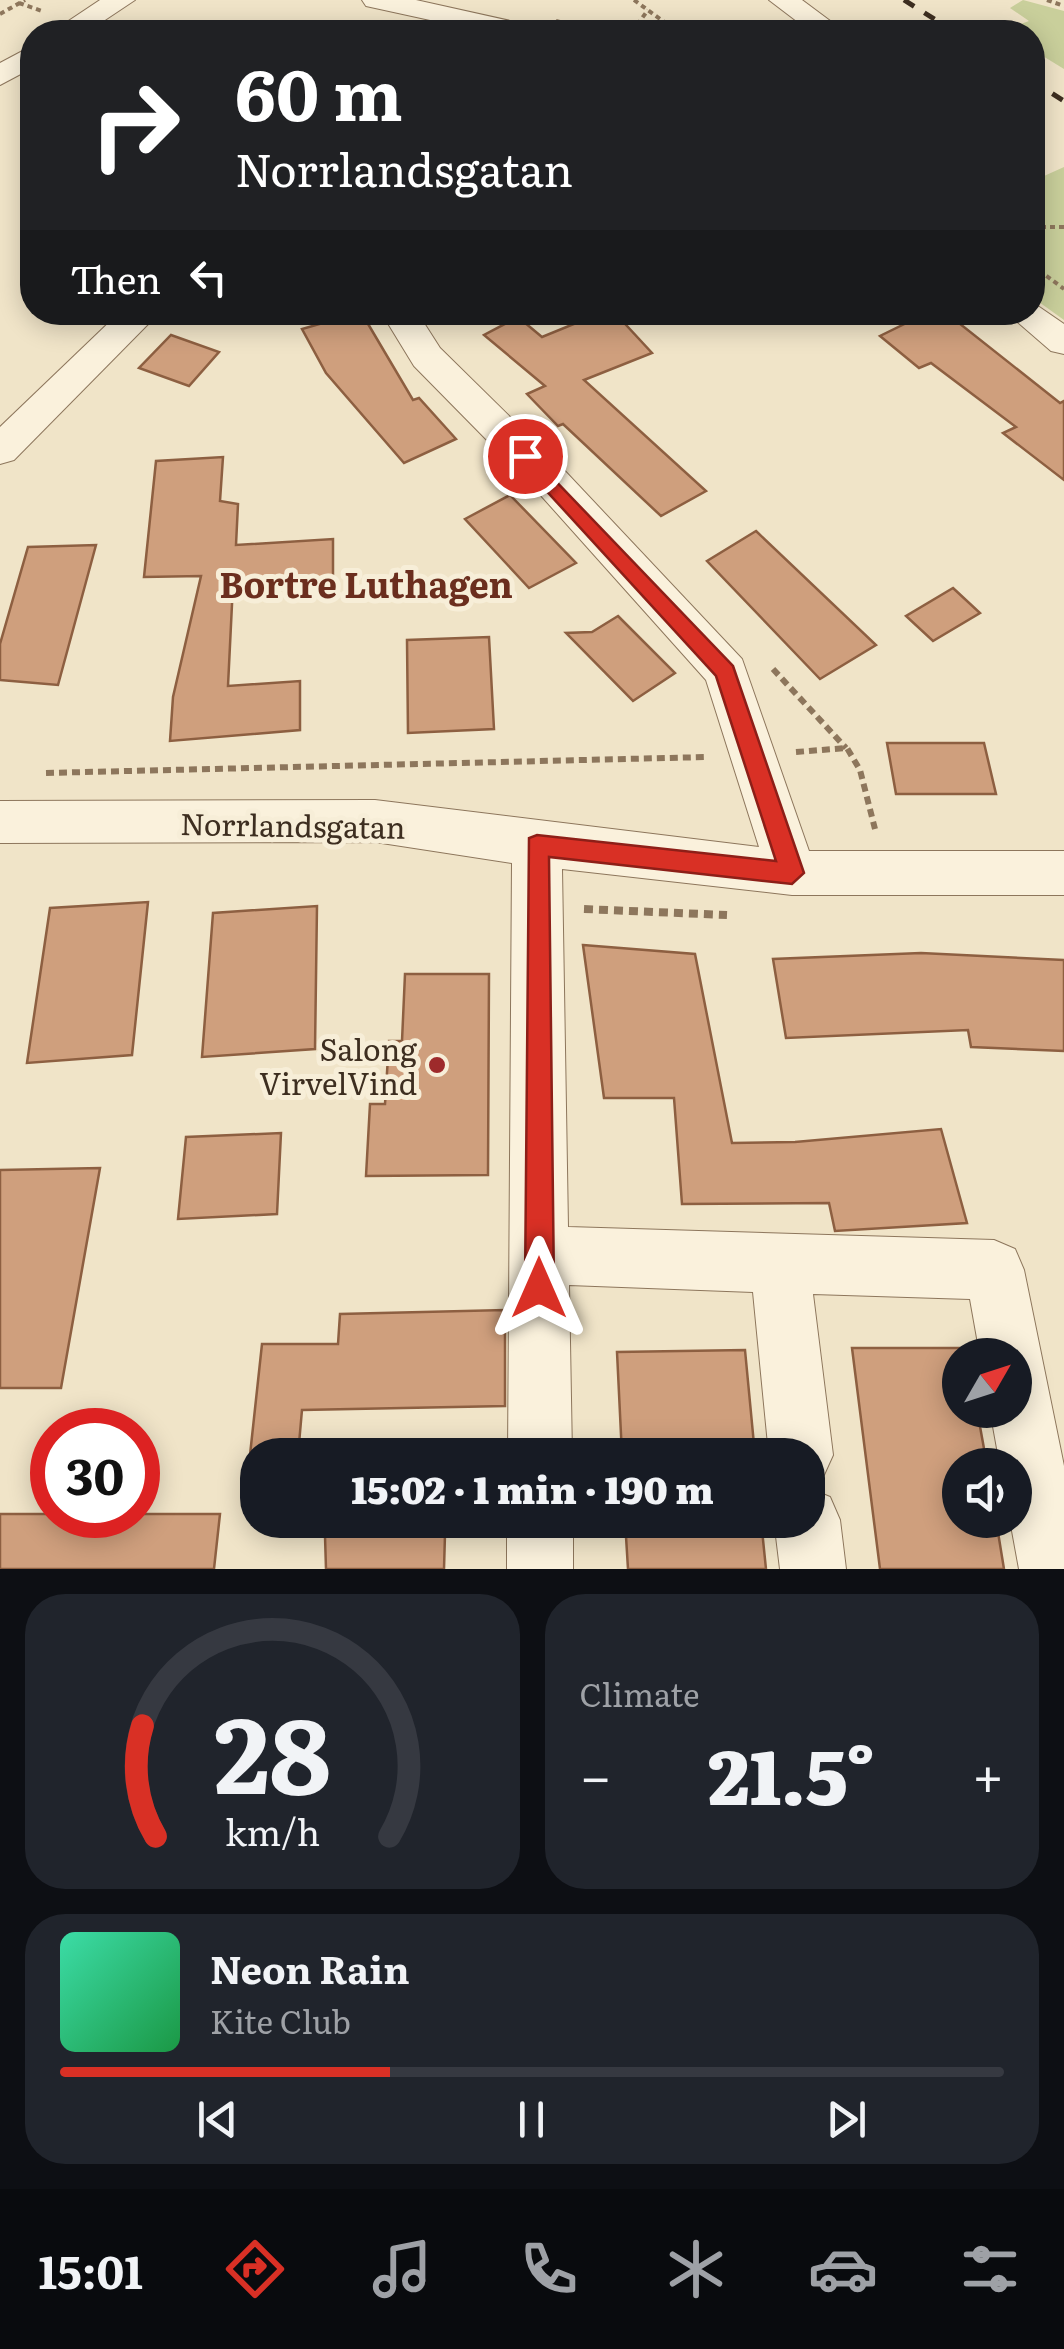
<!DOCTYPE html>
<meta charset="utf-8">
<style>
:root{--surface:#171b24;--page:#20242c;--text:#f1f3f6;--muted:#9ea1a6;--line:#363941;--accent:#d93025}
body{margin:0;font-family:Literata,serif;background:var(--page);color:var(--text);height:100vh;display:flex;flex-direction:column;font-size:38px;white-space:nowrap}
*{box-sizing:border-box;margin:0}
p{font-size:32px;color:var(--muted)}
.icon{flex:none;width:55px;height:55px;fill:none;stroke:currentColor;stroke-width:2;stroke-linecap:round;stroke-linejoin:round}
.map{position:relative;height:1569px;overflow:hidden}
.sheet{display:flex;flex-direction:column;gap:25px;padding:25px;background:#0d0f14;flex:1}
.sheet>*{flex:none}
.guide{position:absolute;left:20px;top:20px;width:1025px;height:305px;border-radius:40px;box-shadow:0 5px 25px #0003;background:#202124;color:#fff;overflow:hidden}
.needle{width:65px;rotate:51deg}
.buttons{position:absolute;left:942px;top:1338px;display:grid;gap:20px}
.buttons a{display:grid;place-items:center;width:90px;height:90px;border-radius:50%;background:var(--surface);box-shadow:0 5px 25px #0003;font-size:50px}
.speed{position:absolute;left:30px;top:1408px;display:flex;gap:20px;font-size:50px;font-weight:700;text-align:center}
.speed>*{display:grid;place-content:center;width:130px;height:130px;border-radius:50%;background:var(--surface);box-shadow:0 5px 25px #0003;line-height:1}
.speed .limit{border:15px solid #d22;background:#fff;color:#111}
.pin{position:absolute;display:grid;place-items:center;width:85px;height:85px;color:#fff;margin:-42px;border:5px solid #fff;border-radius:50%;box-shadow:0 2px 10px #0007}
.me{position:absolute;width:110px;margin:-55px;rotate:0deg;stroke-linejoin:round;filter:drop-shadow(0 0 8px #0008)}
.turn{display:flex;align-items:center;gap:35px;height:210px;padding:0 50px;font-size:45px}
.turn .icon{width:130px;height:130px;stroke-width:2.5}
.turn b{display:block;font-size:70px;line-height:85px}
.then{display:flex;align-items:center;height:95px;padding:0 50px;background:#0003;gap:20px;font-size:38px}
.big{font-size:75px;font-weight:800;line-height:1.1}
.sheet .tile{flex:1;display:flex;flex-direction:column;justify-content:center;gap:15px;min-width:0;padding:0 35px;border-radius:40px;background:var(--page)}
.sheet .dial{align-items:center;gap:0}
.dial svg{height:260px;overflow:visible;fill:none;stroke:var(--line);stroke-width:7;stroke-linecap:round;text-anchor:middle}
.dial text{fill:var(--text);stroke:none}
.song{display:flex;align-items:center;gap:30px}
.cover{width:120px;height:120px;border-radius:15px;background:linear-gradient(135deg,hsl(160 70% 55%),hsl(140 70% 35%))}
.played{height:10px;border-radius:5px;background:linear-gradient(90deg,var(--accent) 35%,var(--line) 35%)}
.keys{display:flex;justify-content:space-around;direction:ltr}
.heat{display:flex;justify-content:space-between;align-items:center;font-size:55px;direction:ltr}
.sheet .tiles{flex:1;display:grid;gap:25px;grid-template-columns:1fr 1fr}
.tile:last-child{grid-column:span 2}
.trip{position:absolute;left:240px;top:1438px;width:585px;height:100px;border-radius:40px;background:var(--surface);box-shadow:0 5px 25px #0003;font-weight:800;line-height:100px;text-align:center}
.dock{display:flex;height:160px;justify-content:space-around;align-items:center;background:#090b0e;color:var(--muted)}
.dock .icon{width:70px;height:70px}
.dock .selected{color:var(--accent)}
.dock b{font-size:45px;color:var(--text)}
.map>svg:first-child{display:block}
.green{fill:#c9cf9b}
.building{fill:#cf9f7d;stroke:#8d5f41;stroke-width:2.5}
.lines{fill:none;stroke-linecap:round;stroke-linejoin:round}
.minor-casing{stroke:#8d765c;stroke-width:2}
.path-far2{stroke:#8d765c;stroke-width:4;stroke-dasharray:5 4;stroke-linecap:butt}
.path-far1{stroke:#8d765c;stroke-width:6;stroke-dasharray:8 5;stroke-linecap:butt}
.path{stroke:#8d765c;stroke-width:8;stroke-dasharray:9 6;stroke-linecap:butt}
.minor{fill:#faf1dc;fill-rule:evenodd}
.rail{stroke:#3d2e20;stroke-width:5;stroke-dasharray:12 12;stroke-linecap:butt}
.route{fill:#d93025;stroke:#8d1f18;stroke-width:2.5}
.poi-dot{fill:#9e2a2b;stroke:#f7eed8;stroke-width:4}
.labels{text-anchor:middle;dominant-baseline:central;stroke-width:10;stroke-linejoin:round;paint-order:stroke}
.street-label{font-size:30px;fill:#3d2e20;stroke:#f7eed8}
.poi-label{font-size:30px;fill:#3d2e20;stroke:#f7eed8;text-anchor:end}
.quarter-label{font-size:35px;font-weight:bold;fill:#6b2e1e;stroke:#f7eed8}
</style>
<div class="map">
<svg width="1064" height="1569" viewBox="0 0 1064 1569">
<rect width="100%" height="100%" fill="#f0e4c8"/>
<g class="green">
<polygon points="1023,0 1064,11 1064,69 1033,50 1032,32 1002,31 1029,21 1010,8"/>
<polygon points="1064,167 1064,320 1032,297 1033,181"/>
</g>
<g class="building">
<polygon points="361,312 413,400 419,398 456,439 404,463 326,373 302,329"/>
<polygon points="603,312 614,312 652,353 584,380 706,491 661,516 563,424 558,426 527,394 545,386 484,335 518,317 542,337"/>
<polygon points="929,312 945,312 1060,403 1064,401 1064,480 1003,433 1016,427 931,363 919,368 880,336"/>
<polygon points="171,335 219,352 189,386 139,368"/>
<polygon points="223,457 220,501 238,504 236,545 333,539 333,578 233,584 228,686 300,681 300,730 170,741 173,697 201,576 144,577 156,461"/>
<polygon points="510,495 576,563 529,588 465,519"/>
<polygon points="756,531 876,645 820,679 707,561"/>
<polygon points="96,545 58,685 0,680 0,644 28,547"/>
<polygon points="953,588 980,613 933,641 906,616"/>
<polygon points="618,616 675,673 633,701 566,633 592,632"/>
<polygon points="489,637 494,729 408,733 407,640"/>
<polygon points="887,743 984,743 996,794 896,794"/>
<polygon points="148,902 132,1055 27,1063 50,908"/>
<polygon points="317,906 315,1049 202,1057 213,913"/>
<polygon points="583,945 695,954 732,1143 795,1142 941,1129 967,1223 835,1231 829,1203 682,1204 674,1098 604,1098"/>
<polygon points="921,953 1064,960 1064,1051 971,1047 968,1030 786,1038 773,959"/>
<polygon points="405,974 489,974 488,1175 366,1176 370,1104 385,1104 389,1041 402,1041"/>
<polygon points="281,1133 277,1214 178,1219 186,1137"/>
<polygon points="100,1168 61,1388 0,1388 0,1170"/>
<polygon points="505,1310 505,1406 302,1410 298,1455 250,1455 262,1344 338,1344 340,1314"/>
<polygon points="852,1348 967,1348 968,1355 960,1355 960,1410 977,1410 987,1465 960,1465 960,1520 996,1520 1004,1569 880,1569"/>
<polygon points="745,1350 755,1455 622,1455 617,1352"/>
<polygon points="0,1514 220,1514 214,1569 0,1569"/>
<polygon points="625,1520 761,1520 766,1569 628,1569"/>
<polygon points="445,1534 444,1569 326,1569 325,1536"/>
</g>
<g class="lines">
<defs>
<g id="minor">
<polygon points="100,0 135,0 87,32 52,32"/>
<polygon points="362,0 416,0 533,26 538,32 485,32 366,6"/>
<polygon points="769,0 802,0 845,32 811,32"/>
<polygon points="32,46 32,68 0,85 0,63"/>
<polygon points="1032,302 1064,324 1064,354 1051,351 1006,312 1032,312"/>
<polygon points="120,312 160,312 14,460 0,464 0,427"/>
<polygon points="381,312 417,312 440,348 564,470 742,659 809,851 1064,851 1064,895 792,895 562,869 568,1227 994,1240 1015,1249 1024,1270 1064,1466 1064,1569 1019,1569 1010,1520 1015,1520 1015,1465 1000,1465 990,1410 1015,1410 1015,1355 980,1355 970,1299 813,1294 833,1455 823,1477 808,1484 808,1455 769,1455 753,1292 569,1285 572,1455 508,1455 512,863 375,842 0,843 0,801 375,800 759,847 706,680 536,490 414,366"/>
<polygon points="808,1488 830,1497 840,1520 846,1569 780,1569 774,1520 808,1520"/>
<rect x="507" y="1520" width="66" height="49"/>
</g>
</defs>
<use href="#minor" class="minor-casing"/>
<g class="path-far2">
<polyline points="634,0 678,32"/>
<polyline points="1047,0 1064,6"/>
<polyline points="19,3 42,11"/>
<polyline points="0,14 25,0"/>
<polyline points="556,21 604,32"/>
<polyline points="632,32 648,10"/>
<polyline points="1032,227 1064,227"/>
<polyline points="1032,265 1064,289"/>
</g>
<g class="path-far1">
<polyline points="773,669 846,748"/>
<polyline points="796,752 847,748 860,770 875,829"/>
<polyline points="46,773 708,757"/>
</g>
<polyline class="path" points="584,909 727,915"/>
<use href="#minor" class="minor"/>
<g class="rail">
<polyline points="904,0 955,32"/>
<polyline points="1032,81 1064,101"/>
</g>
</g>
<polygon class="route" points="525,449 733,666 804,873 792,884 549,857 554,1288 549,1298 539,1303 529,1298 525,1288 529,838 537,835 776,861 716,676 519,461 519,451"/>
<circle class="poi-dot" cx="437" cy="1065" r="10"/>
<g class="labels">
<g class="street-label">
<text transform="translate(293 824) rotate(1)">Norrlandsgatan</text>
</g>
<g class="poi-label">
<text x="417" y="1048">Salong<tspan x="417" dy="34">VirvelVind</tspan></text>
</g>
<g class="quarter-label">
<text x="366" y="583">Bortre Luthagen</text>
</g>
</g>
</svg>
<div class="buttons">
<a><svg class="needle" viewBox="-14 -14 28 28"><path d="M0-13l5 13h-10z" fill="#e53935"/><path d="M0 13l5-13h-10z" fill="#9ea1a6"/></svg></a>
<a><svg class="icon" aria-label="sound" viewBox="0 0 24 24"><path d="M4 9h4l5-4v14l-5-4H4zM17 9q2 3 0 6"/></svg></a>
</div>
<div class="speed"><div class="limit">30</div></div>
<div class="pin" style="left:525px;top:456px;background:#d93025"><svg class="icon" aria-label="arrive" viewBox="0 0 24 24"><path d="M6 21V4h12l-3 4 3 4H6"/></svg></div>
<svg class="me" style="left:539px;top:1288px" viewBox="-20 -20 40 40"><path d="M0-17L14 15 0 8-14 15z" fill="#d93025" stroke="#fff" stroke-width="4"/></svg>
<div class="trip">15:02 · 1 min · 190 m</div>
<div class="guide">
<div class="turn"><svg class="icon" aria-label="right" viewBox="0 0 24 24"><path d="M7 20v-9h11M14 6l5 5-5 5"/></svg><div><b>60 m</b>Norrlandsgatan</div></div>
<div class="then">Then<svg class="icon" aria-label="left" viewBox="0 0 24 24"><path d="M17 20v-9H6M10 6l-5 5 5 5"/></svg></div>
</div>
</div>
<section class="sheet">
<div class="tiles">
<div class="tile dial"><svg viewBox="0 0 100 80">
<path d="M14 69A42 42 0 1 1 86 69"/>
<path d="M14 69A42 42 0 0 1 10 35" stroke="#d93025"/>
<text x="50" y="56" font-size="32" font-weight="700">28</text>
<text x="50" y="72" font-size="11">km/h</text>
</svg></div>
<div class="tile"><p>Climate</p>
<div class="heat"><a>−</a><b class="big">21.5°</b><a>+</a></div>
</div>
<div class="tile">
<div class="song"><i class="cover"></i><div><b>Neon Rain</b><p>Kite Club</p></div></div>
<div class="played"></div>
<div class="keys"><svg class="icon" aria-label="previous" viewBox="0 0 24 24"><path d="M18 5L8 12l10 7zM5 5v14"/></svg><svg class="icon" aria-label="pause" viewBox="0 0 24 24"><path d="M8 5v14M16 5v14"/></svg><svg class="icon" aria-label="next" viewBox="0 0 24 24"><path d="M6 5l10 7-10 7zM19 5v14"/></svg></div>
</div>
</div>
</section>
<nav class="dock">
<b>15:01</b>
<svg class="icon selected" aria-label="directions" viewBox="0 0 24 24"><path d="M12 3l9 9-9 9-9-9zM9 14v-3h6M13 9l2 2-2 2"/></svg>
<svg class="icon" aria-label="music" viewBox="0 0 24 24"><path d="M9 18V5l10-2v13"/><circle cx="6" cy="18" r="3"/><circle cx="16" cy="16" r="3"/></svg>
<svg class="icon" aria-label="phone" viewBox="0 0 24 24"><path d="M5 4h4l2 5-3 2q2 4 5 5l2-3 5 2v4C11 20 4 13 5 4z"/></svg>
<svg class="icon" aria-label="climate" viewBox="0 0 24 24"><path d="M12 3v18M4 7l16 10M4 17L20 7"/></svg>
<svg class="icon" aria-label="car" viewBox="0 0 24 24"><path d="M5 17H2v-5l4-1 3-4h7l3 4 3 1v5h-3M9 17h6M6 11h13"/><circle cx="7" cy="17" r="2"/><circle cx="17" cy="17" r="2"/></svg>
<svg class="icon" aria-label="filters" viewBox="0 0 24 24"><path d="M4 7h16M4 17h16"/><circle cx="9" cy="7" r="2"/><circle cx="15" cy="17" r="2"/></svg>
</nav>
